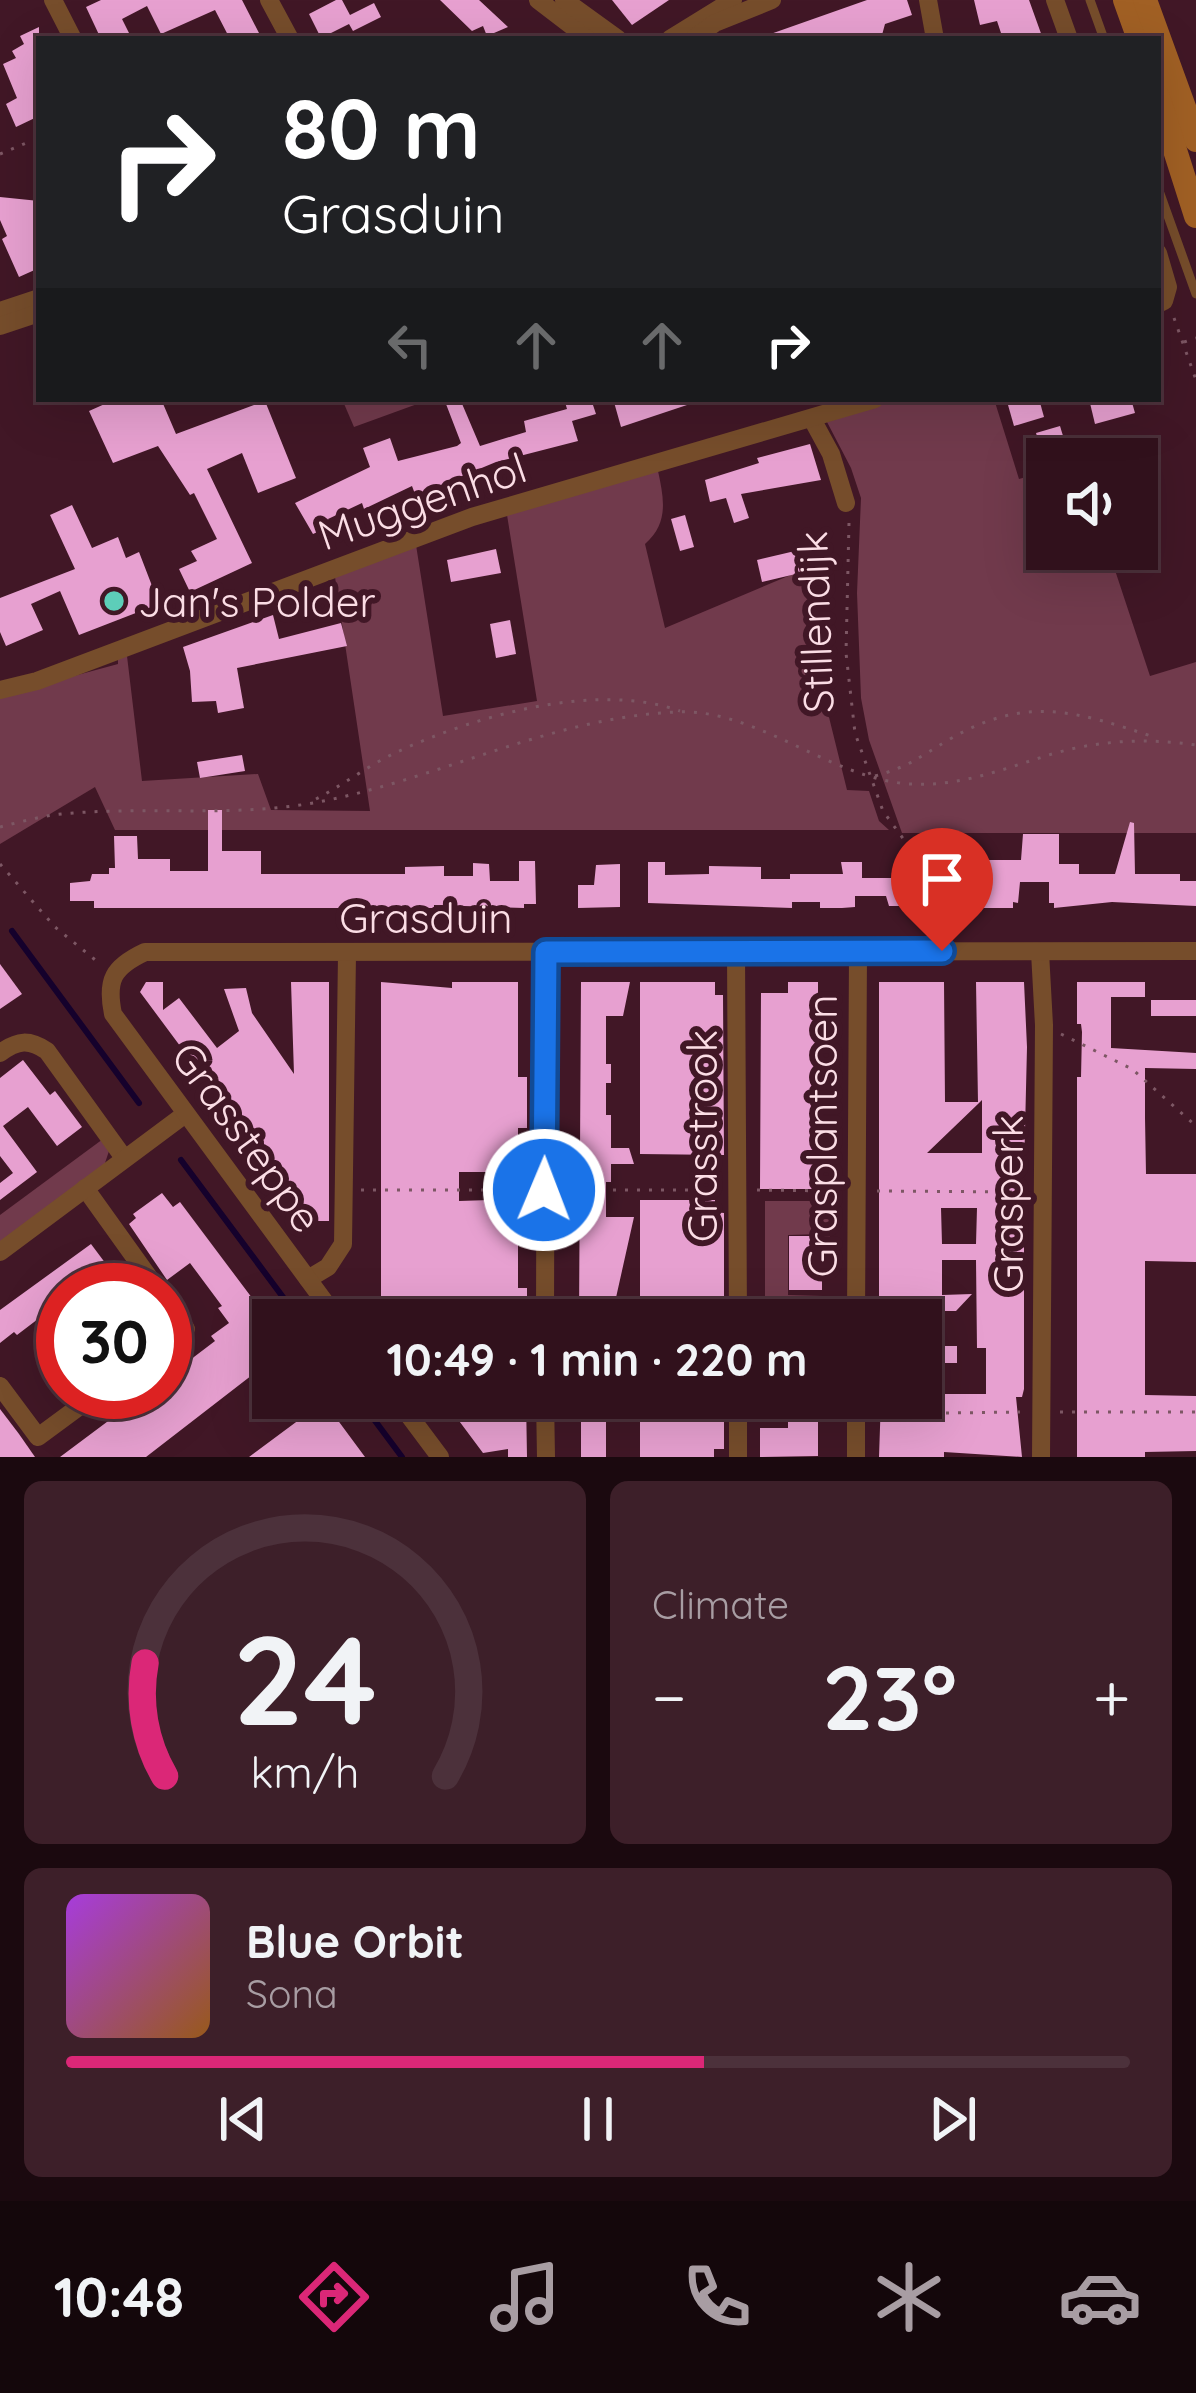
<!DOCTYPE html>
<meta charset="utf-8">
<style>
:root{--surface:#31111c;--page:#3d1f29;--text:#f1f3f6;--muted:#a89da3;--line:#4c313b;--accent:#db2777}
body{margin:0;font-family:Quicksand,sans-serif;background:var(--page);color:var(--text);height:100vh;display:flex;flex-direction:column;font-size:45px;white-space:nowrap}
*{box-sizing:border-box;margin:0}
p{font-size:39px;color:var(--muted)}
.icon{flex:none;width:66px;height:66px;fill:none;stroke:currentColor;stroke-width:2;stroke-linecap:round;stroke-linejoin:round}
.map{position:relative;height:1457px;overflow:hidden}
.side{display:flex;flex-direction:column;gap:24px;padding:24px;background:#1b090f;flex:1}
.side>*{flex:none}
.hud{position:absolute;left:36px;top:36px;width:1125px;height:366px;border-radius:0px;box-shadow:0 12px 48px #0002,0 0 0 3px var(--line);background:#202124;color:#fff;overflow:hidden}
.controls{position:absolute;left:1026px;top:438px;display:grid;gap:24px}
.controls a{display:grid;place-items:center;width:132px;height:132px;border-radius:0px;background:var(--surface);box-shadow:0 12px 48px #0002,0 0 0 3px var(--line);font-size:60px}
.speed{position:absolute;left:36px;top:1263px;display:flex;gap:24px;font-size:60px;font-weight:700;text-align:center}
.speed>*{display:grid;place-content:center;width:156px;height:156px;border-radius:50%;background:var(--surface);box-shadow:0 12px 48px #0002,0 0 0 3px var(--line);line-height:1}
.speed .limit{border:18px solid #d22;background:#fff;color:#111}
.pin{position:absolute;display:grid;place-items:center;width:102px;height:102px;color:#fff;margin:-123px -51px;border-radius:50% 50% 50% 0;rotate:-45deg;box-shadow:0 0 12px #0007}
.pin .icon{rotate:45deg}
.me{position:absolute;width:132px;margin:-66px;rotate:1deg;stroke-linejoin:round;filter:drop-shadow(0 0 9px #0008)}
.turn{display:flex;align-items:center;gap:42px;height:252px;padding:0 48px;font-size:54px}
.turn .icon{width:156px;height:156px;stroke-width:2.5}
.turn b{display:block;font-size:84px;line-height:102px}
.lanes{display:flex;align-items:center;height:114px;padding:0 48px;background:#0003;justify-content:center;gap:60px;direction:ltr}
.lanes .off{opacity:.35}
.big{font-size:90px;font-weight:700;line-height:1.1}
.side .card{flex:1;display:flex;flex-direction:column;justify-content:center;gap:18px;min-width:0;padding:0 42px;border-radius:18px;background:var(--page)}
.side .dial{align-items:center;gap:0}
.dial svg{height:312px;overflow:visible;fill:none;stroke:var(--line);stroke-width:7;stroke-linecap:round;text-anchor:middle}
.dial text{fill:var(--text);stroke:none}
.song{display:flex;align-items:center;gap:36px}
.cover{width:144px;height:144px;border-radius:18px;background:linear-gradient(135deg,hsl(280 70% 55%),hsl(30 70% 35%))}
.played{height:12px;border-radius:6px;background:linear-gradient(90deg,var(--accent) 60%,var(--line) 60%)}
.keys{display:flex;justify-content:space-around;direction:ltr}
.heat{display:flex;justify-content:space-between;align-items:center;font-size:66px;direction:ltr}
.side .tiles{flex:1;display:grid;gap:24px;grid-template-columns:1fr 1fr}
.card:last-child{grid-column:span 2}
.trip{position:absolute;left:252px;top:1299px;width:690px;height:120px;border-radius:0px;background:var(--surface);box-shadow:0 12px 48px #0002,0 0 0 3px var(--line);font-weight:700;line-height:120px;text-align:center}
.tabs{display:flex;height:192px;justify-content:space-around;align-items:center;background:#14070b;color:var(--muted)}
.tabs .icon{width:84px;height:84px}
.tabs .selected{color:var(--accent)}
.tabs b{font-size:54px;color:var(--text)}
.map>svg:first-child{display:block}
.green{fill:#713a4c}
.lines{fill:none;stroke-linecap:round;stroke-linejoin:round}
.stream{stroke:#15012c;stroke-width:6}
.building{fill:#e7a0d0;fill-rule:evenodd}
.path{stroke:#7d5764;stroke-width:3;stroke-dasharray:3 9;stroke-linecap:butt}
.lane{stroke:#764d2b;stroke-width:9}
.street{stroke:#764d2b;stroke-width:18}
.secondary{stroke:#a16024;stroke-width:24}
.route-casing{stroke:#114b97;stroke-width:30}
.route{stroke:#1a73e8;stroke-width:21}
.poi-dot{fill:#5dceb9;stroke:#411726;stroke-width:4.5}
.labels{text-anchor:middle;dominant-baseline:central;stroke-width:12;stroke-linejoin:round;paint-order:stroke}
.street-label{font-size:42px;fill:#fbdde5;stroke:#411726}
.poi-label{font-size:42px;fill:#fbdde5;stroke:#411726;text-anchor:start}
</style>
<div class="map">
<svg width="1196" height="1457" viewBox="0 0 1196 1457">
<rect width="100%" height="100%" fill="#411726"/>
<g class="green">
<polygon points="342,399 431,399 354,427"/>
<polygon points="898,399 994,399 1019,479 1047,471 1047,549 1108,549 1150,676 1196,662 1196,833 902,833 869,740 861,698 857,593 861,498 851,468 827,422"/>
<path d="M 658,471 C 664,499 669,523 645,544 L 665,628 L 812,566 L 805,620 L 847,790 L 869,791 L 879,821 L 889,830 L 115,830 L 95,787 L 0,844 L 0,696 L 118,664 L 118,659 L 127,656 L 142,781 L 258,774 L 271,810 L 370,811 L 335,577 L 416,545 L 443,716 L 537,701 L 507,515 Z"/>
<polygon points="103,1139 109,1151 104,1166 0,1243 0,1215"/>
<polygon points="765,1201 830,1201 830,1242 823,1242 822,1234 788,1235 788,1295 823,1296 823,1303 831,1303 831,1320 765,1320"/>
</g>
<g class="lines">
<g class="stream">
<polyline points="12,931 139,1103"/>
<polyline points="181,1160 300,1320"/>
<polyline points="358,1398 402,1457"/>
</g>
</g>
<g class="building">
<polygon points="101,0 242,0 259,33 258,39 230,39 215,10 161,34 147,6 122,19 132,39 101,39 86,7"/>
<polygon points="336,0 342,0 350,15 374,3 381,17 353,31 349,24 321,38 309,14"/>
<polygon points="440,0 479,0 508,27 487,36 483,26 472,31"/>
<polygon points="612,0 669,0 632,25"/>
<polygon points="867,0 907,0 912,15 885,24 882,35 870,39 865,39 862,33 845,39 756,39"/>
<polygon points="974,0 1029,0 1043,39 1003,39 997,21 980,25"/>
<polygon points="39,27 39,116 16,127 6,104 17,98 3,64 16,58 12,51 24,44 20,36"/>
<polygon points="0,197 39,201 39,268 19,277 2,239 7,236 0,220"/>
<polygon points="116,399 161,399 176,434 265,401 296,478 258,493 242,453 207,469 252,563 190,592 179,569 197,561 191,551 217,539 194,493 190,495 158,446 113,463 89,411"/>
<polygon points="460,399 480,446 526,432 524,421 567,409 565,402 576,399 591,399 596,414 572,421 578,441 496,462 419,494 415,494 412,486 364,509 362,503 328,519 331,526 313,534 295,503 370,467 363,448 390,438 398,461 457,446 461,443 446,404"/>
<polygon points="623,399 693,399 693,403 621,427 614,402"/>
<polygon points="1028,399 1039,399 1044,417 1014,426 1008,405"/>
<polygon points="1089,399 1131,399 1135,413 1095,424"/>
<polygon points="1060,426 1070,459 1044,459 1036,433"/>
<polygon points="810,444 821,480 741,494 749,518 734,523 726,498 710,502 705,480 759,463 757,458"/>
<polygon points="72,505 92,548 118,537 126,558 139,552 159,604 79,635 60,591 31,604 43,630 6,646 0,632 0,598 75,569 50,515"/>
<polygon points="685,515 694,547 680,551 671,519"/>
<polygon points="496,549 501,573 451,582 447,560"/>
<polygon points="795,551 800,573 762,582 757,560"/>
<polygon points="273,615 279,639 341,623 347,646 237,668 244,708 218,713 216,701 192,702 190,671 183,647"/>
<polygon points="510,620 516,654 496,658 490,624"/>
<polygon points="242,755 245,771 200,778 197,762"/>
<polygon points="208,810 222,810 222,851 261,851 261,874 405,874 405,867 444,866 444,876 473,876 473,863 489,864 490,881 519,881 519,861 535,861 536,904 524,904 524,908 434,905 434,908 94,908 94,901 70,901 70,883 90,881 92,874 109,874 109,868 115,868 114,836 137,836 138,859 170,859 170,871 208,871"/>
<polygon points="1130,822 1134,823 1135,874 1180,874 1180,881 1196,881 1196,906 1112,902 1054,908 1054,903 1049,903 1049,882 1020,882 1018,903 1013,902 1013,908 977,908 979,860 1021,860 1023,834 1059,834 1059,864 1079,864 1079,874 1115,874"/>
<polygon points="648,862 665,862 665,875 709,874 709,866 761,867 761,879 790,879 790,874 843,874 841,862 862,862 862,878 911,878 911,882 921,882 928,899 911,899 911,906 889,906 886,896 855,896 855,907 842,908 820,908 820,902 792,902 792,908 648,903"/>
<polygon points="620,864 620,907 578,908 578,885 594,885 596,865"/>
<polygon points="945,864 972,864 960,915"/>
<polygon points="0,964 22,994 0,1009"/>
<polygon points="146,982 163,982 163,1010 179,998 217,1048 239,1031 224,989 246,988 252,1013 294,1074 291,982 329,982 329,1221 310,1221 140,992"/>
<path d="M 381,982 L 452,988 L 452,982 L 518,982 L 518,1077 L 527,1077 L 527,1128 L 518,1128 L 518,1180 L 526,1180 L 527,1210 L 518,1210 L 518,1288 L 527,1288 L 527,1320 L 384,1320 L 375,1308 L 381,1297 ZM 459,1172 L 490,1172 L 490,1200 L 459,1201 Z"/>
<polygon points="581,982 630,982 623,1016 606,1016 606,1064 611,1064 611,1083 606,1083 606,1115 611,1115 611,1148 629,1148 634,1164 611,1164 611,1182 606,1182 606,1217 634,1217 611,1320 579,1320"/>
<polygon points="640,982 715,982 715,995 723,995 724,1155 640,1154"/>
<polygon points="788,982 818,982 818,1183 816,1189 760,1189 761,993 788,993"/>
<path d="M 879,982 L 944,982 L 945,1102 L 978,1102 L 976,982 L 1024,982 L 1027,1047 L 1024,1172 L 1022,1179 L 1016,1179 L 1016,1209 L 1022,1209 L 1024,1217 L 1024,1389 L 1022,1397 L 1016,1397 L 1022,1457 L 944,1452 L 944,1457 L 879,1457 L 881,1398 L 921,1398 L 921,1320 L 881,1320 L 879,1312 ZM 982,1100 L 982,1153 L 927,1153 L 978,1104 ZM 941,1208 L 977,1208 L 976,1244 L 942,1244 ZM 942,1260 L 976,1260 L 977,1348 L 986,1348 L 986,1394 L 941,1394 L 943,1363 L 957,1363 L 957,1346 L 942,1346 L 942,1311 L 956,1311 L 972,1294 L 942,1295 Z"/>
<polygon points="1077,982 1145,982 1145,997 1111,997 1111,1048 1196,1053 1196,1069 1145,1068 1145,1118 1146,1174 1196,1174 1196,1262 1145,1261 1145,1395 1196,1396 1196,1451 1145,1452 1145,1457 1077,1457 1077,1077 1081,1077 1082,1032 1081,1024 1077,1024"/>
<rect x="1151" y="1000" width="45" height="16"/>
<polygon points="23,1060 50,1095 55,1091 82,1127 57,1146 28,1107 3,1126 37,1172 0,1200 0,1183 13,1173 0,1156 0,1078"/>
<polygon points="162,1193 173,1207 180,1202 273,1326 273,1359 146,1457 60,1457 147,1392 165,1392 165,1379 215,1341 211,1336 229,1323 218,1308 222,1306 190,1263 167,1280 129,1224 136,1218 133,1214"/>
<polygon points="640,1200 715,1200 715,1212 724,1213 724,1306 715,1306 715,1320 640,1320"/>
<rect x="789" y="1236" width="33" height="54"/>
<polygon points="91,1244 106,1264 80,1283 84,1290 63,1290 63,1300 17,1335 14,1332 0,1343 0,1310"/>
<polygon points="442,1398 526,1399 527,1457 508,1457 508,1449 483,1453"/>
<rect x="581" y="1398" width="25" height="59"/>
<polygon points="640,1398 724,1398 724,1449 714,1449 714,1457 640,1457"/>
<polygon points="315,1408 322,1418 331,1411 365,1457 249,1457"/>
<polygon points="0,1409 19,1434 35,1457 0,1457"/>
<polygon points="788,1417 818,1417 818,1456 760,1457 760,1428 788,1428"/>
</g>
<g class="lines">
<g class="path">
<polyline points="0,154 31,141"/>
<polyline points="1174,318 1196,380"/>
<polyline points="1184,342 1196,338"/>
<polyline points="849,523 846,653 855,733 883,811 931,877 940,898 942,934"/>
<path d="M 875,776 C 911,766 919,757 950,739 C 1028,694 1078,712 1157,738"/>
<path d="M 316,799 C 343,785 369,765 397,752 C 475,716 596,681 680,711"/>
<path d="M 0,827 C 20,822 41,816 62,814 C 144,806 226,817 307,804 C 432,783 549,717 677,712 C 757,708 832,780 911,784 C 960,787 1006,768 1052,754 C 1100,740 1147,738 1196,745"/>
<polyline points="0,864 55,927 99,963"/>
<polyline points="1061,1034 1132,1069 1196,1126"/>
<polyline points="361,1190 526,1190"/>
<polyline points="565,1190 718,1190"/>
<polyline points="757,1190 838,1191"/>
<polyline points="877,1191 1024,1192"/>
<polyline points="562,1412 720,1414"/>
<polyline points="1060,1412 1196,1412"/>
<polyline points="760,1414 834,1414"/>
<polyline points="874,1414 1020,1412"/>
</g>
<g class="lane">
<polyline points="1090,0 1104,39"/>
<polyline points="1158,188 1196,294"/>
</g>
<g class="street">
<polyline points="53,0 73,39"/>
<polyline points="269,0 290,39"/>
<polyline points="538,0 589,39"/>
<polyline points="564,0 618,39"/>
<polyline points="928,0 935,39"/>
<polyline points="1055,0 1069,39"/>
<polyline points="670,39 733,0"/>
<polyline points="693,39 715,23 772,0"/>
<polyline points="1158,253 1168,287 1164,301 1158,304"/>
<polyline points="0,311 39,298"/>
<polyline points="0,326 39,313"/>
<polyline points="812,419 831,454 846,503"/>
<polyline points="0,690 37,681 472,517 875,399"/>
<polyline points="736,952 738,1320"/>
<polyline points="1040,952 1044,1025 1041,1457"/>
<path d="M 0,1053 C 18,1040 29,1039 47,1051 L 124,1158"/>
<polyline points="85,1188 158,1290"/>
<polyline points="0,1252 184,1115"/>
<polyline points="308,1279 328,1267 343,1244 347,954"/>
<polyline points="165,1299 186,1329 165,1344"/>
<path d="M 338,1320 L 113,1014 C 106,980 113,967 145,952 L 1196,951"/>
<polyline points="545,1320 546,952"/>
<polyline points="856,1320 858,952"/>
<polyline points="0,1386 38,1437 99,1392"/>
<polyline points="396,1398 440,1457"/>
<polyline points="545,1398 546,1457"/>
<polyline points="738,1398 738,1457"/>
<polyline points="856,1457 856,1398"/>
</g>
<g class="secondary">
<polyline points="1125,0 1139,39"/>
<polyline points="1145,0 1196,140"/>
<polyline points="1158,97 1196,216"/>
</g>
</g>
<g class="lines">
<defs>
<polyline id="route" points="544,1190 546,952 942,951"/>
</defs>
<use href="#route" class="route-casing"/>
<use href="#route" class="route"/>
</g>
<circle class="poi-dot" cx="114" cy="601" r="12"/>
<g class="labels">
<g class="street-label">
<text transform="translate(422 501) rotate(-19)">Muggenhol</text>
<text transform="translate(815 622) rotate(-92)">Stillendijk</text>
<text x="426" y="917">Grasduin</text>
<text transform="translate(701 1136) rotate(-90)">Grasstrook</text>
<text transform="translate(821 1136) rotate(-90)">Grasplantsoen</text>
<text transform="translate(247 1137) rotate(54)">Grassteppe</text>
<text transform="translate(1007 1204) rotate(-90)">Grasperk</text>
</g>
<g class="poi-label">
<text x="138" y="601">Jan's Polder</text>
</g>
</g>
</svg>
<div class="controls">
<a><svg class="icon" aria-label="sound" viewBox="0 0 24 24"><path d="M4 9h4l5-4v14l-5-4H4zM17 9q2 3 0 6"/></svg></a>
</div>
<div class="speed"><div class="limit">30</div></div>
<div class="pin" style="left:942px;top:951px;background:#d93025"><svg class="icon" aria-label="arrive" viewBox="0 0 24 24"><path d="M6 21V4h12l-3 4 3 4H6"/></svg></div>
<svg class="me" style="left:544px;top:1190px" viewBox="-20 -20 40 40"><circle r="17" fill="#1a73e8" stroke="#fff" stroke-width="3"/><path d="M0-11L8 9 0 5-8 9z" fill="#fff"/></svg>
<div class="trip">10:49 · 1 min · 220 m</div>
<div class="hud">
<div class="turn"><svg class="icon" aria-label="right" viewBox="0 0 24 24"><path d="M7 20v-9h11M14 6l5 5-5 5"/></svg><div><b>80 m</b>Grasduin</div></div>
<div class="lanes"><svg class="icon off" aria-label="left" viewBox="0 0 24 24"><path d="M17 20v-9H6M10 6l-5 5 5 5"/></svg><svg class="icon off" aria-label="ahead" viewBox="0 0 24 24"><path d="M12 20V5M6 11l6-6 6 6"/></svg><svg class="icon off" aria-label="ahead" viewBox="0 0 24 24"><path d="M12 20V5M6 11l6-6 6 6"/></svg><svg class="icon" aria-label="right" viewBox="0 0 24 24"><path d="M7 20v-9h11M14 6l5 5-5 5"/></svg></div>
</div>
</div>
<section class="side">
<div class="tiles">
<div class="card dial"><svg viewBox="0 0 100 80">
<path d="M14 69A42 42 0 1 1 86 69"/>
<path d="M14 69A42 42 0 0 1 9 40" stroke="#db2777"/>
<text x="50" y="56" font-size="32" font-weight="700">24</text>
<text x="50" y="72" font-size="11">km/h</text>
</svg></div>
<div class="card"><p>Climate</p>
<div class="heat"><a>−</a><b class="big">23°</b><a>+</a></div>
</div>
<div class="card">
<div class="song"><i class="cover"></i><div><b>Blue Orbit</b><p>Sona</p></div></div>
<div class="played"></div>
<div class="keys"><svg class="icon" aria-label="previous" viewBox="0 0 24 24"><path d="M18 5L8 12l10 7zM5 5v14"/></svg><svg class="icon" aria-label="pause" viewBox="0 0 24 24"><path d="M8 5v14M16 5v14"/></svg><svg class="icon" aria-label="next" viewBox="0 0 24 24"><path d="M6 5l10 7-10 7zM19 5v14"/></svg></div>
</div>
</div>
</section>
<nav class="tabs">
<b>10:48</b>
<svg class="icon selected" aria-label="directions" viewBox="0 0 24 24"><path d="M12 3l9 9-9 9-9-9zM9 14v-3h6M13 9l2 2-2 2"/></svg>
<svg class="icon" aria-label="music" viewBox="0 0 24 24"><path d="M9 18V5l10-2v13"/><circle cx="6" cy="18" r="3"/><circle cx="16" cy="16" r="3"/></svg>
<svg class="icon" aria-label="phone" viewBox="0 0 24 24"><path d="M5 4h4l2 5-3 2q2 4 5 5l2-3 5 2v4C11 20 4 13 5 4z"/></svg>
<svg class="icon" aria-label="climate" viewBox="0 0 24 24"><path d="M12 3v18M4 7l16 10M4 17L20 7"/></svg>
<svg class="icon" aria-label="car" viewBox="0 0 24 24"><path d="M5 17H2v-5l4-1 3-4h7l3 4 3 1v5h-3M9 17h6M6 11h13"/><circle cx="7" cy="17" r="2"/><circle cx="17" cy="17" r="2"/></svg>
</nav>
